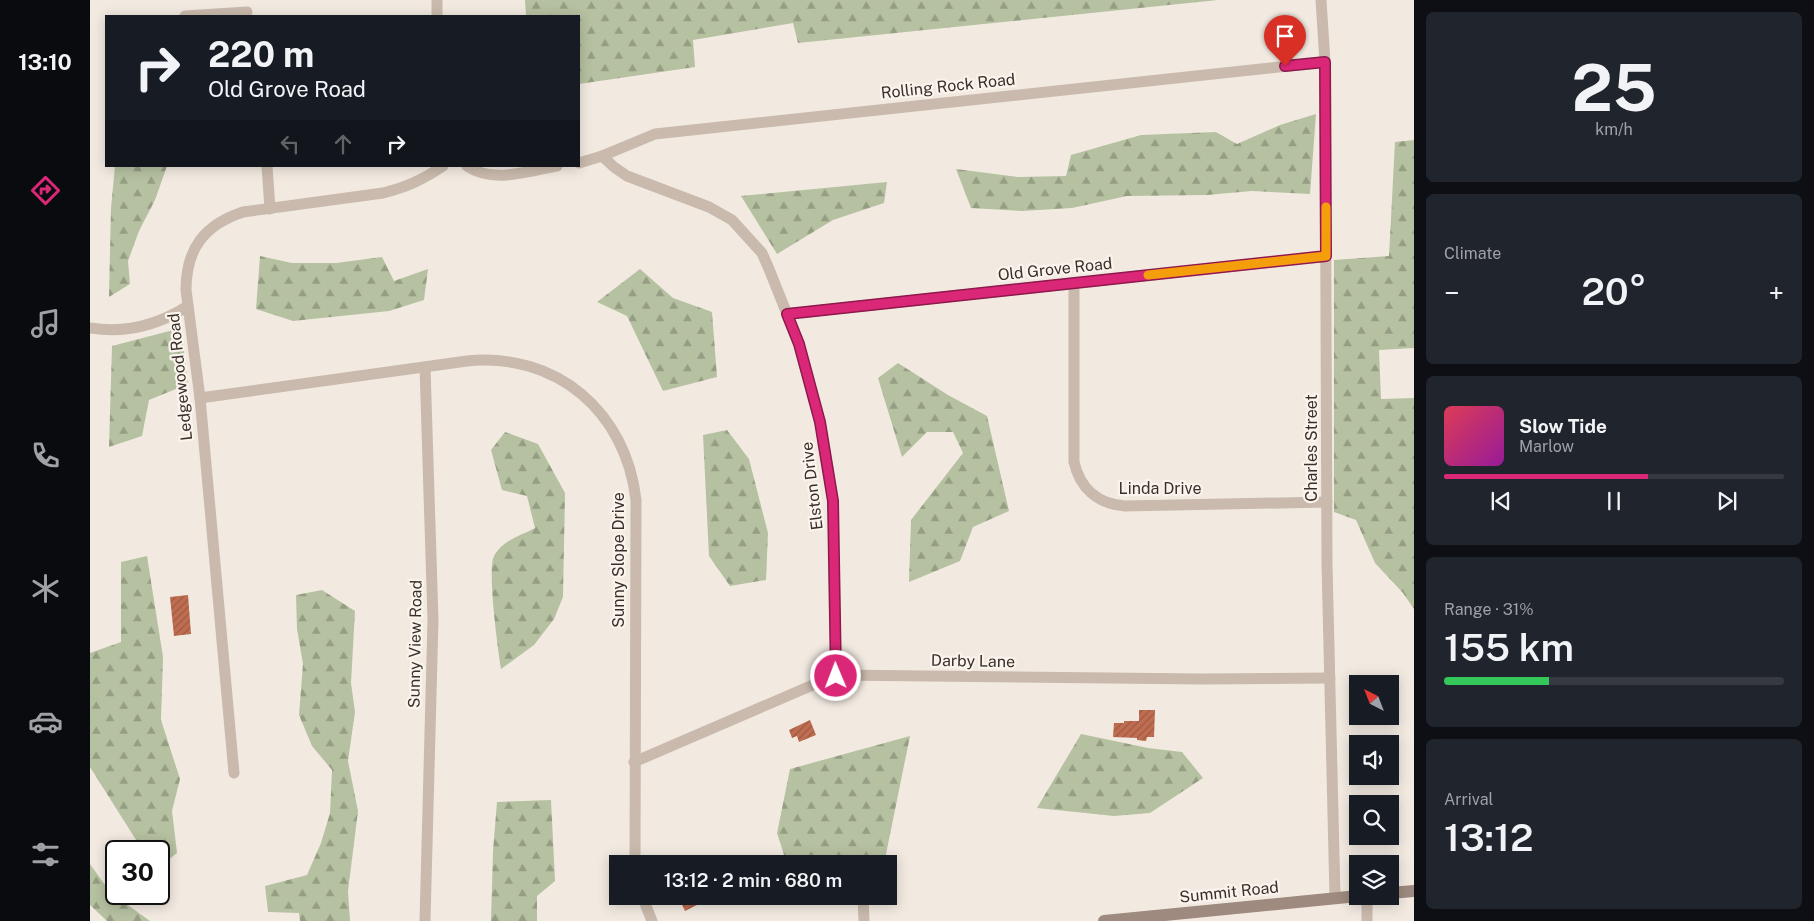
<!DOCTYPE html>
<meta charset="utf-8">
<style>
:root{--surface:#171b24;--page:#20242c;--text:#f1f3f6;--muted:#9ea1a6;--line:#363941;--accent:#db2777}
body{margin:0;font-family:"Public Sans",sans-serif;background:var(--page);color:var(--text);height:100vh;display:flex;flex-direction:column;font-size:19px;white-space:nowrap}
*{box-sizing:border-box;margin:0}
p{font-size:16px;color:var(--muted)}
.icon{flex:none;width:28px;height:28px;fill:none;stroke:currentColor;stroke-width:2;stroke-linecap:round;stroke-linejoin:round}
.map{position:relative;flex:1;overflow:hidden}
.sheet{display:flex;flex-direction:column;gap:12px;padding:12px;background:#0d0f14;width:400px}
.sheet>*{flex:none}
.hud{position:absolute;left:15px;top:15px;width:475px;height:152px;border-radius:0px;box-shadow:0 2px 12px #0003;background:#171b24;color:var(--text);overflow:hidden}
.needle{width:32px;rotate:318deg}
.tools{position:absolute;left:1259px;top:675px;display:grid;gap:10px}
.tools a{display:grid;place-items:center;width:50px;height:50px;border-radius:0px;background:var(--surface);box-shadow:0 2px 12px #0003;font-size:25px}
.speed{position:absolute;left:15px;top:840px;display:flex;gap:10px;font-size:25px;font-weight:700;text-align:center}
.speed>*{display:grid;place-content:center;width:65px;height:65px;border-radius:50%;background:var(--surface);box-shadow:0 2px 12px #0003;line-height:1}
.speed .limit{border:2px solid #111;border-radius:8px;background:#fff;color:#111}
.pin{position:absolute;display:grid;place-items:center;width:42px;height:42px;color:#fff;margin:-51px -21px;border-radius:50% 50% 50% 0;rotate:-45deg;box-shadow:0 0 5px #0007}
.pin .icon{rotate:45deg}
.me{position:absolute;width:55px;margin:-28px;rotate:359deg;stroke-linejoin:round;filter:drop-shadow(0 0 4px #0008)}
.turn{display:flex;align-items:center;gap:18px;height:105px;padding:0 20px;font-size:22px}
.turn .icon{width:65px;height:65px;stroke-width:2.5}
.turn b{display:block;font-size:35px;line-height:42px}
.lanes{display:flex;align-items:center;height:48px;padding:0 20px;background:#0003;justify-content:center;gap:25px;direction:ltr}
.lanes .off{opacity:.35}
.big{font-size:38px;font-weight:600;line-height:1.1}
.sheet .tile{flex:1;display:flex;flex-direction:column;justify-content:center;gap:8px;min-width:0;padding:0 18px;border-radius:8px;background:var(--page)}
.sheet .dial{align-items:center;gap:0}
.dial b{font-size:65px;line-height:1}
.song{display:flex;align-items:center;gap:15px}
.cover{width:60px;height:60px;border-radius:8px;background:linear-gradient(135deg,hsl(350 70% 55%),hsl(300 70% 35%))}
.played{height:5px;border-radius:2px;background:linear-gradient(90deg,var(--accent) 60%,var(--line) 60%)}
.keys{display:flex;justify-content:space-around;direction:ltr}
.heat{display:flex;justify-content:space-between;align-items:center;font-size:28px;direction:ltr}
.charge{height:8px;border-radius:4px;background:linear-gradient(90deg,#34c759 31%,var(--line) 0)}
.trip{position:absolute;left:519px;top:855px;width:288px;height:50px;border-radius:0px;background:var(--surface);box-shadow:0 2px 12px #0003;font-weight:600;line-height:50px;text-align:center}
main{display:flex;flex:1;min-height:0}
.dock{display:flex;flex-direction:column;width:90px;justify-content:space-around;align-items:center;background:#090b0e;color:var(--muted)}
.dock .icon{width:35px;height:35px}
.dock .active{color:var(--accent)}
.dock b{font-size:22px;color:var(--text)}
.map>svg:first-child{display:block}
.forest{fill:url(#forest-firs)}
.building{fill:url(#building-hatch)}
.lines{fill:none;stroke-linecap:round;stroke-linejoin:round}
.street{stroke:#cabaad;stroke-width:11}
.secondary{stroke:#9e8a7e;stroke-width:12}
.route-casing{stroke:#8e194d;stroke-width:12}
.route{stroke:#db2777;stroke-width:9}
.slow{stroke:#f59e0b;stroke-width:9}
.labels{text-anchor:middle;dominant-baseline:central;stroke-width:4.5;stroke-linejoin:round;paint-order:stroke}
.street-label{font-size:16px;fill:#392f2b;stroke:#faf4ed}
</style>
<main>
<nav class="dock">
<b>13:10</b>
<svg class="icon active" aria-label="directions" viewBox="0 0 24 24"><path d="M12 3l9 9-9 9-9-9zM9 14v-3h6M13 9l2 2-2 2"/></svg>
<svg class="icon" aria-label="music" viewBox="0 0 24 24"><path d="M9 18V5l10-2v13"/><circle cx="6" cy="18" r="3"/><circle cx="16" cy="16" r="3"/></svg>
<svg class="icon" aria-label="phone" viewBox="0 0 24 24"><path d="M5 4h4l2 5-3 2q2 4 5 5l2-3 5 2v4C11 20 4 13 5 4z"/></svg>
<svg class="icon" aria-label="climate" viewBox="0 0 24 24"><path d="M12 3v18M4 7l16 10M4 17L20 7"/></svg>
<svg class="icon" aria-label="car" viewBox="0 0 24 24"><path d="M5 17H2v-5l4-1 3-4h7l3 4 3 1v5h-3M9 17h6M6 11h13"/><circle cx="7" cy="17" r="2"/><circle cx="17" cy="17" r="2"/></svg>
<svg class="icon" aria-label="filters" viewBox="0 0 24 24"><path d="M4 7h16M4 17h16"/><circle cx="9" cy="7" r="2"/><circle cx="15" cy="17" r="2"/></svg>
</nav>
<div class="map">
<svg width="1324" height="921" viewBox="0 0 1324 921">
<defs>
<pattern id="forest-firs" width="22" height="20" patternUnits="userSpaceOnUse" patternTransform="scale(1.25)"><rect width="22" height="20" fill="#b6c1a1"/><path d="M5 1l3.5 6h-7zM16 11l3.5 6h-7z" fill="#959d83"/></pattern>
<pattern id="building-hatch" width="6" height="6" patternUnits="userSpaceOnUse" patternTransform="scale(1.25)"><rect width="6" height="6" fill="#bf6d51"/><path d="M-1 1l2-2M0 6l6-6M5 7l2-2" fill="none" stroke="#9c5a43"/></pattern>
</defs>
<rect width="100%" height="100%" fill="#f2eae1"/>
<g class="forest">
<polygon points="435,0 1128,0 708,43 703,23 603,40 605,67 489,84 489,16 436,16"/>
<polygon points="1226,114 1220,194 1162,191 1117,195 1037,196 982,208 932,211 881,208 866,169 928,177 976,176 981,155 1051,135 1126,132 1147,144 1190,125"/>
<polygon points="1324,140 1324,348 1289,350 1291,399 1324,398 1324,609 1313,593 1285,563 1266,520 1244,512 1244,260 1299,256 1305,142"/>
<polygon points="25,166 77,166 65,200 49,231 38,261 40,284 19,297 21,208"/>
<polygon points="797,182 794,203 743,220 687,254 651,196"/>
<polygon points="170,256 202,263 246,263 292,257 304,281 338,269 334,300 299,311 203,321 166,309"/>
<polygon points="550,269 583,298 622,312 627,377 573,391 537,316 507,302"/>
<polygon points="91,328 98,384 59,400 52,436 19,447 22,346"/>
<polygon points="808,363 858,395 897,416 919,511 883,527 870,561 819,582 821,520 873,453 863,432 837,432 812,457 788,378"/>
<polygon points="637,430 659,459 678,533 676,580 640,586 619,556 613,435"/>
<path d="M 415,432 L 448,444 L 475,493 L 473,597 L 464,619 L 444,645 L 411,669 C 408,650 397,570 404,556 C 413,540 430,536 445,528 L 437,496 L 412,490 L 401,450 Z"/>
<polygon points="57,556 73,657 71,720 90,779 82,811 87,853 69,867 69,851 53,851 0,767 0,653 31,642 31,562"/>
<polygon points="232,590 265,611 261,683 265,712 258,761 268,811 258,891 260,921 210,921 209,913 178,912 175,886 217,875 231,843 240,813 242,770 222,746 209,715 213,664 207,629 206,595"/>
<polygon points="991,734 1058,748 1092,752 1113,778 1060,813 1024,816 947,808"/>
<polygon points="820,736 794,864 697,864 687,833 700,769"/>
<polygon points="461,800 465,881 447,896 447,921 401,921 403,851 407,802"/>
<polygon points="0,864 20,892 60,921 17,921 0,905"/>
</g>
<g class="building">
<polygon points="98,595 101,634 84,636 80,597"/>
<polygon points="1049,710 1065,710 1064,737 1057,737 1056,741 1047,740 1047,738 1023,737 1024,723 1034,723 1034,721 1049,721"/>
<polygon points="720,720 726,735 709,742 707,736 702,738 699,730"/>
<polygon points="588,896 605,896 609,904 595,911"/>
</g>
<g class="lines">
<g class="street">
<polyline points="347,0 347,16"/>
<polyline points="1231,0 1235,62 1237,564 1245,897"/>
<polyline points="95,16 157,12"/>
<polyline points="512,156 524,167 537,176 619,207 642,220 672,253 679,269 709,344 730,422 743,501 746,675"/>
<polyline points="489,163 512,156 565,134 1235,62"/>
<polyline points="177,166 180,209"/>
<path d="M 377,166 C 403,184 439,171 467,166"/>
<path d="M 984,283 L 984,462 C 990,488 1007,504 1035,506 L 1237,502"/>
<polyline points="697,314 1236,256"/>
<path d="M 0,328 C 36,334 68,325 98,306"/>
<path d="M 110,398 L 377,361 C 467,352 536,412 546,500 L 545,864"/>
<polyline points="544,762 746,675 1112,679 1240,678"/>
<path d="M 144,773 L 110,398 L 96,290 C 96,249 114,225 153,212 L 293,193 C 317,187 332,180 353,166"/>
<polyline points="552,896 562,921"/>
<polyline points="773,896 774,921"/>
<polyline points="335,921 343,620 335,367"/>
<polyline points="1277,921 1277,896"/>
</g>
<g class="secondary">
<polyline points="1300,893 1324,891"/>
<polyline points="1014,921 1268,896"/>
</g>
</g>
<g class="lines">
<defs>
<polyline id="route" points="746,676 743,501 730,422 709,344 697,314 1236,256 1235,62 1195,66"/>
</defs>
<use href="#route" class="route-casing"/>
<use href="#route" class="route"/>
<polyline class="slow" points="1058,275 1236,256 1236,207"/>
</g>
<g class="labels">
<g class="street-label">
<text transform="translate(858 86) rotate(-6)">Rolling Rock Road</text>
<text transform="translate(965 269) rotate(-6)">Old Grove Road</text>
<text transform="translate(90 377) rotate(-96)">Ledgewood Road</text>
<text transform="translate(1221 448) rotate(-90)">Charles Street</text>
<text transform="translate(722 486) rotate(-97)">Elston Drive</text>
<text x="1070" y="488">Linda Drive</text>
<text transform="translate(528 560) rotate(-90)">Sunny Slope Drive</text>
<text transform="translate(325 644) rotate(-89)">Sunny View Road</text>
<text transform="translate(883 661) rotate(1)">Darby Lane</text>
<text transform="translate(1139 892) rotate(-6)">Summit Road</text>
</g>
</g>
</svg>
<div class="tools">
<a><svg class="needle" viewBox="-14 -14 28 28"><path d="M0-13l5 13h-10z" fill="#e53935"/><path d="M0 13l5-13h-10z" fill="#9ea1a6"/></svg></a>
<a><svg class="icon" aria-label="sound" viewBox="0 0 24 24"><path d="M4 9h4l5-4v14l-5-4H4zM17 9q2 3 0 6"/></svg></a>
<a><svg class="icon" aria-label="search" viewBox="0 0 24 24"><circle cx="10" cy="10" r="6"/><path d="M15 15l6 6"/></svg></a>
<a><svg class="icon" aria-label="layers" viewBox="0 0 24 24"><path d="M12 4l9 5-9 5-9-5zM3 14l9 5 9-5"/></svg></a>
</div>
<div class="speed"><div class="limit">30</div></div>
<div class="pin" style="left:1195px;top:66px;background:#d93025"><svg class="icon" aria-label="arrive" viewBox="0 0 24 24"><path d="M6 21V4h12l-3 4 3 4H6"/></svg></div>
<svg class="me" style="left:746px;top:676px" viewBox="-20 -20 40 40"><circle r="17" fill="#db2777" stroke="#fff" stroke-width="3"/><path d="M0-11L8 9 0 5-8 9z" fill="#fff"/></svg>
<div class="trip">13:12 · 2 min · 680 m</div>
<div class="hud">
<div class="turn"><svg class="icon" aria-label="right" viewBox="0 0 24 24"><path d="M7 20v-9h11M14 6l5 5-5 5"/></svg><div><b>220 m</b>Old Grove Road</div></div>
<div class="lanes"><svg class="icon off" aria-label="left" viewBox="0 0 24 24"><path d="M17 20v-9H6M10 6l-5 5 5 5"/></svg><svg class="icon off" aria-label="ahead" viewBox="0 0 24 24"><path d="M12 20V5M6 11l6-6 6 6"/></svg><svg class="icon" aria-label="right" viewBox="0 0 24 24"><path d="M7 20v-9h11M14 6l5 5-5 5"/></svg></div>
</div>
</div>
<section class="sheet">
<div class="tile dial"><b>25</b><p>km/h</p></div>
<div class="tile"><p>Climate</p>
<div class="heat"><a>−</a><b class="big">20°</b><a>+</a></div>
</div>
<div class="tile">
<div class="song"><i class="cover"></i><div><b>Slow Tide</b><p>Marlow</p></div></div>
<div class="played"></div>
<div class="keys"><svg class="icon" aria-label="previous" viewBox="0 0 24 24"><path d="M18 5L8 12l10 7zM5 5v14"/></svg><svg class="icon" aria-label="pause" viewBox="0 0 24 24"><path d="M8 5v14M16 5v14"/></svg><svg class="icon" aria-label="next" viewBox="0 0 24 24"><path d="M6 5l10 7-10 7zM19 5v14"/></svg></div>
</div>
<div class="tile"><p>Range · 31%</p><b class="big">155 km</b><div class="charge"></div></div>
<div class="tile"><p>Arrival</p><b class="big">13:12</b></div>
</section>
</main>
